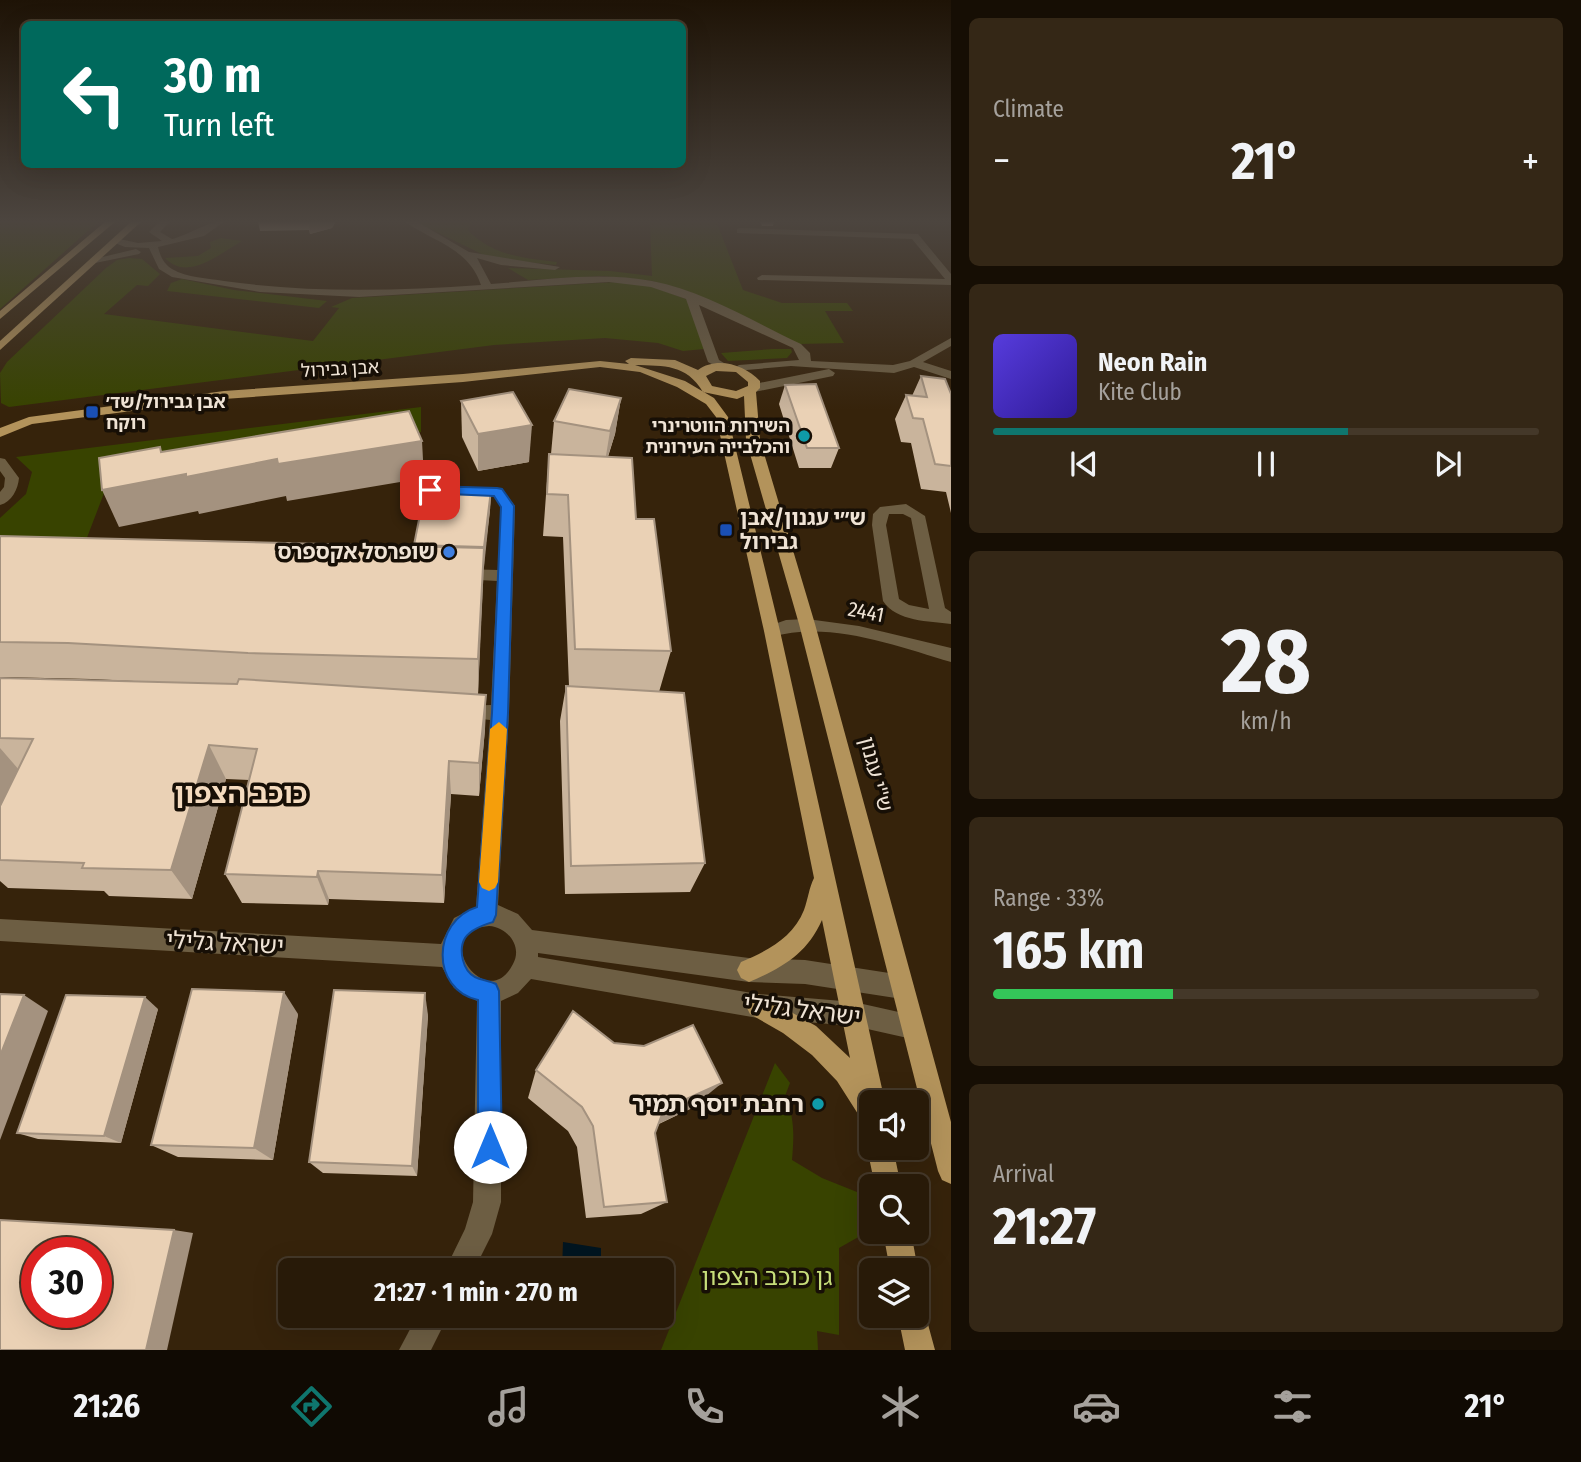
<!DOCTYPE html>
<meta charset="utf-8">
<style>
:root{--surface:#281a08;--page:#342716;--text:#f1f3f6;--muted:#a5a19c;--line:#443829;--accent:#0f766e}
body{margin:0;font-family:"Fira Sans Condensed","Noto Sans Hebrew",sans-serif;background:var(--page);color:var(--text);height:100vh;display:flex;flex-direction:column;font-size:26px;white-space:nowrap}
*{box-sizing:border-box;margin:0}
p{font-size:23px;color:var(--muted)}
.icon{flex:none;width:38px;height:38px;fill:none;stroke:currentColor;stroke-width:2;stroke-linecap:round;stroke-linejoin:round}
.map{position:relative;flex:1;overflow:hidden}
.sheet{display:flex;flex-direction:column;gap:18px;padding:18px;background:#160e04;width:630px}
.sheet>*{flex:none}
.guide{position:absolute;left:21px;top:21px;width:665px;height:147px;border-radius:10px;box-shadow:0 7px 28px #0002,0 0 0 2px var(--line);background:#00695c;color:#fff;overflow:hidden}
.fabs{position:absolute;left:859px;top:1090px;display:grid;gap:14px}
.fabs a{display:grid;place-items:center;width:70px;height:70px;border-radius:10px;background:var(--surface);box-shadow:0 7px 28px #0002,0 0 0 2px var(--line);font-size:35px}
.speed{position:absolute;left:21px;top:1237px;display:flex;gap:14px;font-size:35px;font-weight:700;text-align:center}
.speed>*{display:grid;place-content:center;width:91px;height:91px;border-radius:50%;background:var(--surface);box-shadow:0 7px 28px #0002,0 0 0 2px var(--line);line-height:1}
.speed .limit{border:10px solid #d22;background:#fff;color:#111}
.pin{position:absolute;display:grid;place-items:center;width:60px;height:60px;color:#fff;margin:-30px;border-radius:14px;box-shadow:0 4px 10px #0006}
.me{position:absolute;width:77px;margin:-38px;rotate:0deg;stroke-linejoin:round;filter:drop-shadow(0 0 5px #0008)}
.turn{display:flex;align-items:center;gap:24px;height:147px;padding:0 28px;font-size:32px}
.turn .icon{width:91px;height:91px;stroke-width:2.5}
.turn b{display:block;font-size:49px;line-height:60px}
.big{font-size:52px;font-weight:700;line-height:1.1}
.sheet .widget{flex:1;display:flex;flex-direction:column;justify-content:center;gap:10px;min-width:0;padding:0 24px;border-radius:10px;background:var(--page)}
.sheet .dial{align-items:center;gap:0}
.dial b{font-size:91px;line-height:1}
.song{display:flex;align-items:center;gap:21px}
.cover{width:84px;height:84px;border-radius:10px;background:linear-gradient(135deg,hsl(250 70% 55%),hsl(250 70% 35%))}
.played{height:7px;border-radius:4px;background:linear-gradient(90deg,var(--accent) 65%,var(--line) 65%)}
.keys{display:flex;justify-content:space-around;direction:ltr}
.heat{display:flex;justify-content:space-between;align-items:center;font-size:38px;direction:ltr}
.charge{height:10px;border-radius:5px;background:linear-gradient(90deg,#34c759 33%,var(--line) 0)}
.trip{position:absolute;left:278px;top:1258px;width:396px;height:70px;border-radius:10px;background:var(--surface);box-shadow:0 7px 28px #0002,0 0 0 2px var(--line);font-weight:700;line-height:70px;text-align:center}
.menu{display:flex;height:112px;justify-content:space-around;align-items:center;background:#100a03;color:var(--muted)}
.menu .icon{width:49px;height:49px}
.menu .active{color:var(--accent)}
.menu b{font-size:32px;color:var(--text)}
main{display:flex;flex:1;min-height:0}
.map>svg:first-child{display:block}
.green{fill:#384300}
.water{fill:#001520}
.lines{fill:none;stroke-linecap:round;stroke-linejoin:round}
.minor{fill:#6d5e43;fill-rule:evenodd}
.major{fill:#b3935b;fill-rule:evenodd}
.wall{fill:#c9b49c}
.shaded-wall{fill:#a4927f}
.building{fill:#ead1b5;stroke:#a4927f;stroke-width:2;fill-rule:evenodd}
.route{fill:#1a73e8;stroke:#114b97;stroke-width:2}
.slow{fill:#f59e0b}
.transit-dot{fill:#1a4fb4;stroke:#170f06;stroke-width:2.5}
.culture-dot{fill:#0f9aa8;stroke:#170f06;stroke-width:2.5}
.shop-dot{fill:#3f7fe0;stroke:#170f06;stroke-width:2.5}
.labels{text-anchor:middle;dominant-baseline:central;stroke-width:7;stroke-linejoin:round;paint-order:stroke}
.far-street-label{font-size:18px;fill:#efe3d5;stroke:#170f06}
.far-poi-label{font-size:18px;font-weight:bold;fill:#efe3d5;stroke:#170f06;text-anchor:start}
.poi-label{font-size:21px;font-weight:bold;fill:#efe3d5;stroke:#170f06;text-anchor:start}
.street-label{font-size:21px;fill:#efe3d5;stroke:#170f06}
.near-street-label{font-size:24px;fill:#efe3d5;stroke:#170f06}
.near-poi-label{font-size:24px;font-weight:bold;fill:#efe3d5;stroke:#170f06;text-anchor:end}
.near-park-label{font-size:24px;fill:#c7de7a;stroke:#170f06}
.district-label{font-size:28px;font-weight:bold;fill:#f4dbbf;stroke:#170f06}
</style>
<main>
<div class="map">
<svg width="951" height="1350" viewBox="0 0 951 1350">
<rect width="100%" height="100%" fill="#36230b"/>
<g class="green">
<polygon points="0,221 99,221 0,309"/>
<path d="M 414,221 L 472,221 L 468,230 C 492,256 525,258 557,262 L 556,265 L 490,258 Z"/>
<polygon points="650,221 716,221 743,290 782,303 847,303 853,311 825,311 844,343 798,344 653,281 603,276 528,280 508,268 610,271 652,276"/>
<path d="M 221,238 L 242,241 C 219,254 188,282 165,258 L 198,256 L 211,248 L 210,242 Z"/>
<polygon points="129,258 142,259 160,274 148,286 137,285 104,314 313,341 339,308 331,307 352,298 616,282 652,286 688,300 704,349 683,351 658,343 605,338 494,345 9,407 1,403 0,373 7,362 106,268 117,260"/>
<polygon points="182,279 234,290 327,301 319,308 167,291 171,283"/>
<polygon points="773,349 791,349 792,352 787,358 728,361 721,353"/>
<polygon points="421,407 421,432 126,458 111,475 83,548 0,548 0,518 26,494 32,472 16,457"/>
<path d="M 775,1063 L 790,1083 L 785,1096 C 795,1118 794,1136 792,1160 L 822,1178 L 862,1194 L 862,1235 L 839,1248 L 839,1335 L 817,1331 L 818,1350 L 661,1350 Z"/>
</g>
<polygon class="water" points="563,1242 601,1248 601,1263 631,1270 562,1270"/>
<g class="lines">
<g class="minor">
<path d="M 160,221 L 170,221 L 160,232 L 172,239 C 189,235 208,221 225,221 L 204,236 L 158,247 C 160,256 164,264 172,269 C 187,278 208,278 224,281 C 310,293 395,291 481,285 C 468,247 433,242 404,221 L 416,221 L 469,252 L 560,267 L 555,270 L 501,265 L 477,258 L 491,284 C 544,280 600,271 652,281 C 704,291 754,322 801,344 L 810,353 L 811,361 L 893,365 L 910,361 L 951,338 L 951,346 L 923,362 L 951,371 L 951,379 L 914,367 L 894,373 L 791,366 L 735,371 L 733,369 L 739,365 L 799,360 L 793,348 L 699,305 L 719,360 L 729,366 L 719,368 L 708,362 L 686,299 L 651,287 L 609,282 L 359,297 L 260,292 L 172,277 L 159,269 L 149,248 L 125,247 L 110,241 L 115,238 L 138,243 L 162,241 L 149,232 Z"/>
<polygon points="740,228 918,234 951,274 951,285 758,280 757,278 762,275 945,279 912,239 737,233 737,229"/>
<polygon points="136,249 141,252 139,254 95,263 90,260"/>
<polygon points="829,369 835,373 833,376 754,392 748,388 754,384"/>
<path d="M 0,458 L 5,459 L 19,478 C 18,489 12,502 0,505 L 0,492 L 4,487 L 5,478 L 0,471 Z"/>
<path d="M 469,487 L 502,489 L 515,506 L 509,713 L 498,905 L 518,914 L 532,930 L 749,958 L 805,960 L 902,975 L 910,979 L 914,987 L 910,995 L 902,999 L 805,984 L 749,982 L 538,953 L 538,957 L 758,994 L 854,1002 L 912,1015 L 921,1018 L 924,1027 L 921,1036 L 912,1039 L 854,1026 L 758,1018 L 531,979 L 518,993 L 501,1001 L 501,1202 L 492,1234 L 474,1270 L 445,1270 L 465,1229 L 473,1202 L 477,1001 L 454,988 L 442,967 L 0,941 L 0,919 L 441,944 L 454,918 L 476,907 L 490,720 L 455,716 L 452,711 L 455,706 L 491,705 L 497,581 L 461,579 L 453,574 L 461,569 L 498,570 L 501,506 L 493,496 L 464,494 L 462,491 ZM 489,926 C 507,927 523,946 513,964 C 487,1016 427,931 489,926 Z"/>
<path d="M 906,504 L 925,516 L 945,608 L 951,612 L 951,624 C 929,621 897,622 883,601 L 872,525 L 873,514 L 880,507 ZM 903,514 L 911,518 L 929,609 L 909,605 L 899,599 L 886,525 L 889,514 Z"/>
<path d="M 807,619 L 859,626 L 951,648 L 951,662 C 897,646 828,620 772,637 L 764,631 L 766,627 L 786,620 Z"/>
<polygon points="417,1316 448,1316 431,1350 399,1350"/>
</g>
<g class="major">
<polygon points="106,221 116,221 0,319 0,311"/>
<polygon points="132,221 142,221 0,350 0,341"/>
<path d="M 631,358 L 675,360 L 698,370 C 717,356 745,365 760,381 L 760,388 L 756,392 L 760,440 L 815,624 L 951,1122 L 951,1184 L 942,1180 L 938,1171 L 799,624 L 746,440 L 744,396 L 737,399 L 703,392 C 686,364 665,366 635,365 L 685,381 L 714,398 L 728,417 L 780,631 L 885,1102 L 872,1102 L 872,1116 L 867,1118 L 858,1114 L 837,1081 L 812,1055 L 783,1033 L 750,1014 L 746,1006 L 750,998 L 758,994 L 766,998 L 816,1026 L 850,1058 L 822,920 C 807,954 782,968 749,982 L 741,978 L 737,970 L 741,962 C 767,951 793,938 804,910 C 808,899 809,888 814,878 L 764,631 L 716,417 L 706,404 L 677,387 L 640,372 L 600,367 L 463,382 L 224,399 L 32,424 L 0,437 L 0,428 L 29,417 L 224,391 L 463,374 L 600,361 L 629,364 L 625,361 ZM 716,371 L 736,372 L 748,382 L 748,386 L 736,391 L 712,386 L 706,376 Z"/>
<polygon points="872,1138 872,1148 893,1148 901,1186 875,1186 867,1148"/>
<polygon points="883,1232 911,1232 918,1270 917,1273 917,1270 890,1270"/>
<polygon points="917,1303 923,1306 935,1350 905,1350 898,1316 917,1316"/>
</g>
</g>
<g class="wall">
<polygon points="258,221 336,221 332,228 310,234 309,230 260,231"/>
<polygon points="760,221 774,221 773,226 762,226"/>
<polygon points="921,376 951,394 951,513 946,492 921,489 911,443 901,442 895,419 906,395 912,396"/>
<polygon points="785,385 839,448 831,468 799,468 779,404"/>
<polygon points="621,398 615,434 608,457 636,519 671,651 659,692 705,863 690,892 565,894 560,721 566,686 569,686 563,537 543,536 549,454 551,454 554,421"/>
<polygon points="461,401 529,462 478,471 462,437"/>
<polygon points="491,490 490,510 483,567 478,694 486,695 485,729 479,796 451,794 444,903 329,899 328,905 242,903 225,874 249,780 226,779 192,899 109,896 104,891 8,888 0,881 0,678 134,681 91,679 0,677 0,536 414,546"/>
<polygon points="158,1009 121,1143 38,1139 17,1133"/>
<polygon points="298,1014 273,1160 178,1157 151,1145"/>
<polygon points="428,1015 417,1176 323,1173 309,1162"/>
<polygon points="536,1070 690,1109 659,1124 655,1133 667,1202 641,1214 586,1218 577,1147 568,1131 528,1098"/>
</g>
<g class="shaded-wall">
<polygon points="309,221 336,221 332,228 310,234"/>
<polygon points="621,398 615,434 604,468 610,431"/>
<polygon points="532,425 529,462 478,471 478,434"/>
<polygon points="422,441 424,478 287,501 286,496 199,514 198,511 119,527 102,490 171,477 277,459"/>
<polygon points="491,490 490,510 484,567 484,547"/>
<polygon points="484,548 483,585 478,695 478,659"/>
<polygon points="486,695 485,729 479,796 479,763"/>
<polygon points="209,745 226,779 192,899 171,870"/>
<polygon points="0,748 20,771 0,814"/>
<polygon points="449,761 451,794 444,903 442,875"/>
<polygon points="318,871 329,899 328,905 317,877"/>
<polygon points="284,992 298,1014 273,1160 254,1148"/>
<polygon points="425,993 428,1015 417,1176 412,1166"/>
<polygon points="24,995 48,1011 0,1140 0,1056"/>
<polygon points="145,997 158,1009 121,1143 104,1136"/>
<polygon points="722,1083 690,1109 639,1133 664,1109"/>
<polygon points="174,1230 193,1233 167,1350 146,1350"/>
</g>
<g class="building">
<polygon points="921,376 945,379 951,394 951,466 935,464 923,419 913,418 906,395 927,397"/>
<polygon points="816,384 839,448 807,448 785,385"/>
<polygon points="569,389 621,398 610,431 554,421"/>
<polygon points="513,392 532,425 478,434 461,401"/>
<polygon points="409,411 422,441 278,464 277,459 186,477 186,474 102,490 99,458 160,447 161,452"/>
<polygon points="549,454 632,458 636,519 654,519 671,651 575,649 568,495 547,494"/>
<polygon points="425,489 491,490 484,547 414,545"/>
<polygon points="0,536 484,548 478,659 248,653 68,643 0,642"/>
<polygon points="0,678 237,684 239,679 486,695 479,763 449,761 442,875 318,871 317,877 225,874 257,749 209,745 171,870 82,868 84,863 0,860 0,806 33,739 0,738"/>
<polygon points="566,686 684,693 705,863 571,866"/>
<polygon points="192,989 284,992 254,1148 151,1145"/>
<polygon points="334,990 425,993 412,1166 309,1162"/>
<polygon points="0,994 24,995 0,1056"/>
<polygon points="66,995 145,997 104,1136 17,1133"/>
<polygon points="573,1011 614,1043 644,1046 693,1025 722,1083 664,1109 655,1133 667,1202 604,1207 593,1126 582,1107 536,1070"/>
<path d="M 0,1220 L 174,1230 L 146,1350 L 0,1350 ZM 37,1253 L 96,1253 L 96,1312 L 37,1312 Z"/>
</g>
<linearGradient id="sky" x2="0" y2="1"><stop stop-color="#1e1306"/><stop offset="0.54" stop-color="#4c453f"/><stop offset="1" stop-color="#4c453f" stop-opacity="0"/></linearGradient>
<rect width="951" height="410" fill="url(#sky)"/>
<path class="route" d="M 430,486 L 497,488 L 502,489 L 514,506 L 508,713 L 496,915 L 493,922 C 484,925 471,929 465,938 C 458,950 463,971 475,977 C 481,980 490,981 496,984 L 499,991 L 502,1147 L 498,1156 L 490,1159 L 481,1156 L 478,1147 L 478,1000 C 430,989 432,921 477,907 L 492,713 L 501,507 L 494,496 L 426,493 L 426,488 Z"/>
<polygon class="slow" points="499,722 507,729 498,882 495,888 489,891 482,888 479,882 490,729"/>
<g class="transit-dot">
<rect x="85" y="405" width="14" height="14" rx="3.5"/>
<rect x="719" y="523" width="14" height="14" rx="3.5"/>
</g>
<g class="culture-dot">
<circle cx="804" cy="436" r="7"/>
<circle cx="818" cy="1104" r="7"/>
</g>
<circle class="shop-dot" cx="449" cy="552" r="7"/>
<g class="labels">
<g class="far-street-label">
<text transform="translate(340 369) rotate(-3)">אבן גבירול</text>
</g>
<g class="far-poi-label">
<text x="106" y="402">אבן גבירול/שד׳<tspan x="106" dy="21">רוקח</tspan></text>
<text x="790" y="426" text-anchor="end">השירות הווטרינרי<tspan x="790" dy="21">והכלבייה העירונית</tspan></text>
</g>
<g class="poi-label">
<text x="740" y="518">ש״י עגנון/אבן<tspan x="740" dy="24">גבירול</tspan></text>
<text x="435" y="552" text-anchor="end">שופרסל אקספרס</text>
</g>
<g class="street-label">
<text transform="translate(866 612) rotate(11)">2441</text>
<text transform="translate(876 774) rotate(75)">ש''י עגנון</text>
</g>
<g class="near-street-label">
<text transform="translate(225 943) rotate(3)">ישראל גלילי</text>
<text transform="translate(802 1010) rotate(7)">ישראל גלילי</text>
</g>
<g class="near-poi-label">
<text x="804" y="1104">רחבת יוסף תמיר</text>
</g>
<g class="near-park-label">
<text x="767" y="1277">גן כוכב הצפון</text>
</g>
<g class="district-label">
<text x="241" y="793">כוכב הצפון</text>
</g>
</g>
</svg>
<div class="fabs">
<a><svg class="icon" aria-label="sound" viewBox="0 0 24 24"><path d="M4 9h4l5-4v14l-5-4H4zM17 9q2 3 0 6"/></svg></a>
<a><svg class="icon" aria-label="search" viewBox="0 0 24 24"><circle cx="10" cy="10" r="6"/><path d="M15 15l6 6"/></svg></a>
<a><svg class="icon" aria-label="layers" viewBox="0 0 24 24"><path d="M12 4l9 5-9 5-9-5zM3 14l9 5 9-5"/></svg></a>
</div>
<div class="speed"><div class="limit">30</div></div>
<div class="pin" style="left:430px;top:490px;background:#d93025"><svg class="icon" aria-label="arrive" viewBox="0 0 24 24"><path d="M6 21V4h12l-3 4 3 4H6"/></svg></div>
<svg class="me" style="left:490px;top:1147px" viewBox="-20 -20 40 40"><circle r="19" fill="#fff"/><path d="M0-13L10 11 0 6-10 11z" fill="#1a73e8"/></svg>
<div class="trip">21:27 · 1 min · 270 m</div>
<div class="guide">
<div class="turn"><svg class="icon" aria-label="left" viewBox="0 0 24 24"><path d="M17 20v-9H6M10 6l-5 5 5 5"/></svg><div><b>30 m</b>Turn left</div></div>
</div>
</div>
<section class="sheet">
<div class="widget"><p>Climate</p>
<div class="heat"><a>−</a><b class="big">21°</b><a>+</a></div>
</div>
<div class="widget">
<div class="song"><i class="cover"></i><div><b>Neon Rain</b><p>Kite Club</p></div></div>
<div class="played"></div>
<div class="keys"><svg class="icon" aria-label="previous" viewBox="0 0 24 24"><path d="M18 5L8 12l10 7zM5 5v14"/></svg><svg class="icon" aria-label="pause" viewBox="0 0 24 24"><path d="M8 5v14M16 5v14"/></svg><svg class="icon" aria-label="next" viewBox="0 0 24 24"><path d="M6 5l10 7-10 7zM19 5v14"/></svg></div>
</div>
<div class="widget dial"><b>28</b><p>km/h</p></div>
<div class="widget"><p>Range · 33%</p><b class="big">165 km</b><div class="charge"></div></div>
<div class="widget"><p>Arrival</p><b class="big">21:27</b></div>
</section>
</main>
<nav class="menu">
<b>21:26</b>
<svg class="icon active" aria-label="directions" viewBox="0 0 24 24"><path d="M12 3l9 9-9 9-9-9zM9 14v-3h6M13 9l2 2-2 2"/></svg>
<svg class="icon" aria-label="music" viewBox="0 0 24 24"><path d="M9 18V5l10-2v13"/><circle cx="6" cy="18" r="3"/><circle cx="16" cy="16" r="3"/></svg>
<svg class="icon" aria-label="phone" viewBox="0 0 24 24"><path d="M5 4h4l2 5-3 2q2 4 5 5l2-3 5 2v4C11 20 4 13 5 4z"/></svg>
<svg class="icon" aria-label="climate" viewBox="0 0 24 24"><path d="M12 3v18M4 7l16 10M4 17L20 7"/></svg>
<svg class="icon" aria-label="car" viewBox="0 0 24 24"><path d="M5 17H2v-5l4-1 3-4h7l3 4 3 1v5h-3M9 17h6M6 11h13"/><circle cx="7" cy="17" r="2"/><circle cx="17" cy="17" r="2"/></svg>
<svg class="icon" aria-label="filters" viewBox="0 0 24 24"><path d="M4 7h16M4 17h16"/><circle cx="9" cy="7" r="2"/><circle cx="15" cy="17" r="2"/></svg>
<b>21°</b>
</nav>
